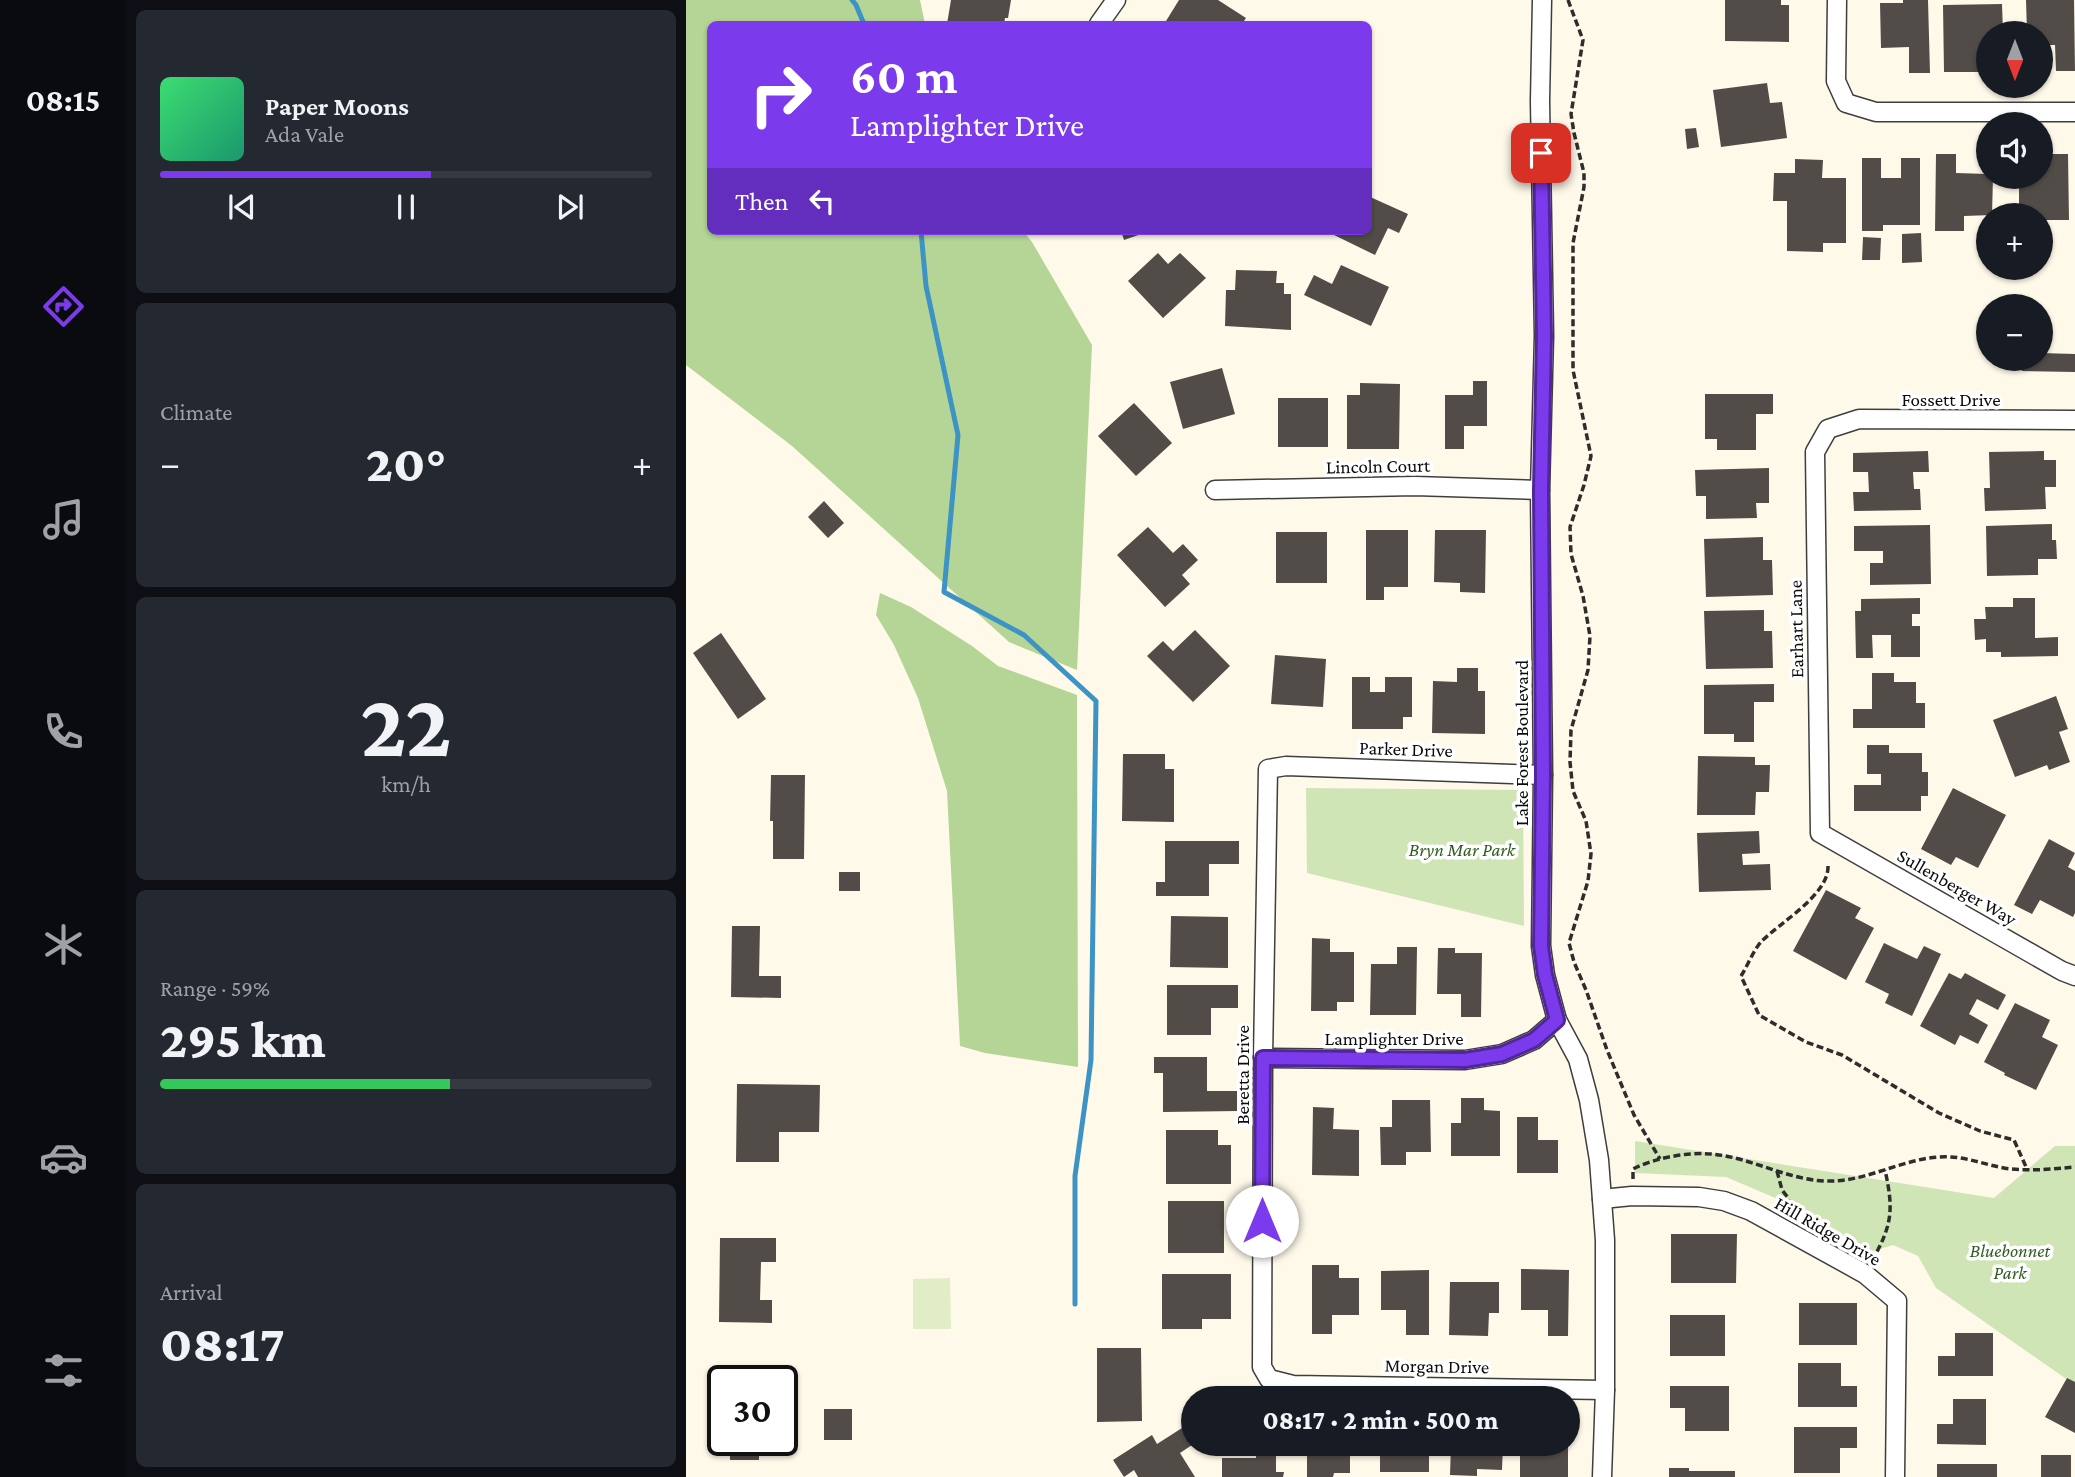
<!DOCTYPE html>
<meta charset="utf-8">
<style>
:root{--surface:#171b24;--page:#242831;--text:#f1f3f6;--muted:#9ea1a6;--line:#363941;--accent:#7c3aed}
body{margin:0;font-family:"Crimson Pro",serif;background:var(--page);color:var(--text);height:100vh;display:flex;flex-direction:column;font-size:26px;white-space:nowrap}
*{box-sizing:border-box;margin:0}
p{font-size:23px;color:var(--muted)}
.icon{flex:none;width:38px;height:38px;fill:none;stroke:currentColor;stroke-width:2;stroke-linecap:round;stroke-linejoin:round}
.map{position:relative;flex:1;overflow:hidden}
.sheet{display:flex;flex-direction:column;gap:10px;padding:10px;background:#0d0f14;width:560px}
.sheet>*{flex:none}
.guide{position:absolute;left:21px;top:21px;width:665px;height:214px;border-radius:10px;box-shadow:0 2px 5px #0004;background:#7c3aed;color:#fff;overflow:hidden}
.needle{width:46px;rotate:180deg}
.controls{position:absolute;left:1290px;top:21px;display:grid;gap:14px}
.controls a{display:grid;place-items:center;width:77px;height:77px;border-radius:50%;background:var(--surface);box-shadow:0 2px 5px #0004;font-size:35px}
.speed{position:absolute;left:21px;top:1365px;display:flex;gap:14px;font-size:35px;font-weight:700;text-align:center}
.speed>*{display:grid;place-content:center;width:91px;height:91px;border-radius:50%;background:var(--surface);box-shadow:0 2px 5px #0004;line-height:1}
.speed .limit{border:4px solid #111;border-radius:10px;background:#fff;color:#111}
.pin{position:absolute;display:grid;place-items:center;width:60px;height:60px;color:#fff;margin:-30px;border-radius:14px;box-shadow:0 4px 10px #0006}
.me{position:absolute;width:77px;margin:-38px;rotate:0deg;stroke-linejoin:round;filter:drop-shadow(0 0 5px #0008)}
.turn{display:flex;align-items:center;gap:24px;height:147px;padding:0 28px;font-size:32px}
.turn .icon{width:91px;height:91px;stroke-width:2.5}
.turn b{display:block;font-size:49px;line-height:60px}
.then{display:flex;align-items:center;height:66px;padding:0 28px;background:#0003;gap:14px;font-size:26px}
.big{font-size:52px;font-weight:800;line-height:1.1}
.sheet .card{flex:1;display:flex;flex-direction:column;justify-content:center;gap:10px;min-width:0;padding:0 24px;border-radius:10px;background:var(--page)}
.sheet .dial{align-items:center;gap:0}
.dial b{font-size:91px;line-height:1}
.song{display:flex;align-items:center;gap:21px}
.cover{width:84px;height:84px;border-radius:10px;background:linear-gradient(135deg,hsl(140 70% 55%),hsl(160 70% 35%))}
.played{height:7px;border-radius:4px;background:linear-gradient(90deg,var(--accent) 55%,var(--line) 55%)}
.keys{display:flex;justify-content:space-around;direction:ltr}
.heat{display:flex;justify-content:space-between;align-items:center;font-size:38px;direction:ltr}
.charge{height:10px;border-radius:5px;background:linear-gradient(90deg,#34c759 59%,var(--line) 0)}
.trip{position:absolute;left:495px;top:1386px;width:399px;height:70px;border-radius:35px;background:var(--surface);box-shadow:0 2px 5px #0004;font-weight:800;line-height:70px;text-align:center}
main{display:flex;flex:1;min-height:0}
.tabs{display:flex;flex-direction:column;width:126px;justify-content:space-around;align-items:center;background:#090b0e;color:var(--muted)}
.tabs .icon{width:49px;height:49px}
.tabs .on{color:var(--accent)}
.tabs b{font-size:32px;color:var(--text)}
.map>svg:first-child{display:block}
.green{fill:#d0e5b6}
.forest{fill:#b4d596}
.pitch{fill:#e1edc7}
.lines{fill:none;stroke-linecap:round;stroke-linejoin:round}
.stream{stroke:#3d93c4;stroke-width:5}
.building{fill:#524c48}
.street-casing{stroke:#3e3e3e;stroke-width:21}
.path{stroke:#2d2d2d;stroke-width:3.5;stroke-dasharray:7 3.5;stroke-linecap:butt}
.street{stroke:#fff;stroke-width:18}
.route-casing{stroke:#51269a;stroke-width:18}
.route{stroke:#7c3aed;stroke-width:12}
.labels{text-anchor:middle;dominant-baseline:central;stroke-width:7;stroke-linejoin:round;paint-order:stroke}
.street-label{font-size:19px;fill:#0b0b0b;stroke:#fff}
.park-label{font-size:19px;font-style:italic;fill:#2f5d20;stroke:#fff}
</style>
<main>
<nav class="tabs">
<b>08:15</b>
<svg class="icon on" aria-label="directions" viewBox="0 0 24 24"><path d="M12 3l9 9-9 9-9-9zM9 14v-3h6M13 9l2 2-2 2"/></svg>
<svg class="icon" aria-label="music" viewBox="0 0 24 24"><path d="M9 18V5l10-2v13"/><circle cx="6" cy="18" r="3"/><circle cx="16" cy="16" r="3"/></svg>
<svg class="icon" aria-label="phone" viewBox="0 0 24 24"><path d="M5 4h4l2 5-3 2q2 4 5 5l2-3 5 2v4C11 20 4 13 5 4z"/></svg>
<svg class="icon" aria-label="climate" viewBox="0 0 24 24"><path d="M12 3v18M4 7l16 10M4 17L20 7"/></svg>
<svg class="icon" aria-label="car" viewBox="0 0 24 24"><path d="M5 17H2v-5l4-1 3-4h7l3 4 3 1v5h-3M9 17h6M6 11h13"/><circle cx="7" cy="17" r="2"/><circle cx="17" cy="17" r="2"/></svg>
<svg class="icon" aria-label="filters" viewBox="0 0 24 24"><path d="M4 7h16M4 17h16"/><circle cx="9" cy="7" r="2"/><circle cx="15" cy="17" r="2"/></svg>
</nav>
<section class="sheet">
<div class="card">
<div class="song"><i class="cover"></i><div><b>Paper Moons</b><p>Ada Vale</p></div></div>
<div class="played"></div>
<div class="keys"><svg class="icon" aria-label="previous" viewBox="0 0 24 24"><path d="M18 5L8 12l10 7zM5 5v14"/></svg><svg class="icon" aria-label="pause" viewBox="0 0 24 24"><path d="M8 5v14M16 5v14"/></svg><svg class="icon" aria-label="next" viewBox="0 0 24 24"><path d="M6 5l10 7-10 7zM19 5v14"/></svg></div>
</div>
<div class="card"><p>Climate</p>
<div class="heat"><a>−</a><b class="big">20°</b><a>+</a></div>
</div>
<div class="card dial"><b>22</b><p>km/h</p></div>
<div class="card"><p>Range · 59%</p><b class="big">295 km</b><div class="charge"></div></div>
<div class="card"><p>Arrival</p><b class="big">08:17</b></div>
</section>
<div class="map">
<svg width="1389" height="1477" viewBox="0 0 1389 1477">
<rect width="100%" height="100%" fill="#fef9e9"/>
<g class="green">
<polygon points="620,788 837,790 838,926 621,873"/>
<polygon points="949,1141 1308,1198 1369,1146 1389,1146 1389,1385 1250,1288 1232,1256 1207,1245 1177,1254 1106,1205 1040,1177 949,1173"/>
</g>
<g class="forest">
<polygon points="0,0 234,0 239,24 24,24 24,231 337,231 346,242 406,345 391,670 323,642 106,446 0,365"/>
<polygon points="194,593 225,607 286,646 312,666 391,695 392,1067 299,1053 274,1046 261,791 232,698 208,645 190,615"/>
</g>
<polygon class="pitch" points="264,1278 265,1329 227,1329 227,1279"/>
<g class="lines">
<g class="stream">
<polyline points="166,0 170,5 178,24"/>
<polyline points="235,231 240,286 272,435 258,592 338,635 410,701 405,1060 389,1176 389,1304"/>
</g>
</g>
<g class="building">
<polygon points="265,0 325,0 322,18 319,18 318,24 261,24"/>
<polygon points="493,0 532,0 560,18 556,24 485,24 480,21"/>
<polygon points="1039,0 1095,0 1095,5 1103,5 1103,42 1039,41"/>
<polygon points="1217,0 1242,0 1244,73 1223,73 1223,47 1195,48 1194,3 1217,3"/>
<polygon points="1340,0 1388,0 1389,71 1370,71 1369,45 1354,45 1354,33 1341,33"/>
<polygon points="1316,4 1317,33 1302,33 1302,61 1293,62 1293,72 1258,72 1257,5"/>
<polygon points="1081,83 1084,103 1096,102 1101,138 1035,147 1027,90"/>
<polygon points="1010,128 1013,147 1001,149 999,129"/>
<polygon points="1250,154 1270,154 1270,173 1302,174 1302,177 1307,177 1306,215 1278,216 1278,231 1249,231"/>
<polygon points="1354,154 1382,154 1383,220 1354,220 1354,215 1333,215 1333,177 1354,177"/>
<polygon points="1176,158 1195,158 1195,178 1215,178 1215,158 1234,158 1234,225 1197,225 1197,231 1176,231"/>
<polygon points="1109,159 1137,160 1136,178 1160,178 1160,243 1137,243 1137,252 1101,251 1101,201 1087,201 1088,173 1109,173"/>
<polygon points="682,196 722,214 713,233 702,228 689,255 648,235 650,231 682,231"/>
<polygon points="435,231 464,231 438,240"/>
<polygon points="1235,233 1236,262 1216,263 1216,234"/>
<rect x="1293" y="235" width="9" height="20"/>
<polygon points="1177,237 1195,238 1194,260 1176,260"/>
<polygon points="472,253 482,264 494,253 520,278 477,318 442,281"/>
<polygon points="655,265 703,287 685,326 618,295 628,275 646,284"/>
<polygon points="550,270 591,271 590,283 598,283 598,294 605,294 605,330 539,326 540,290 549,290"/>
<polygon points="1354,353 1389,354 1389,372 1336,371 1336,359 1354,359"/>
<polygon points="536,368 549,414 497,429 484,382"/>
<polygon points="787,381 801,381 801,426 778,426 778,449 759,449 759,395 787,395"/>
<polygon points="674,383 714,384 713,449 661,449 661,395 674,395"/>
<polygon points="1019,394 1087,394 1087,414 1070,414 1070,450 1031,450 1031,439 1019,439"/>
<rect x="592" y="398" width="50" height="49"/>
<polygon points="448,403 486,443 450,476 412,436"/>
<polygon points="1242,451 1243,472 1227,472 1228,489 1234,489 1235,510 1168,511 1167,492 1183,492 1182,472 1167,472 1167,453"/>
<polygon points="1358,451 1358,460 1370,460 1370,487 1359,487 1360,509 1299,511 1298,488 1304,488 1303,452"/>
<polygon points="1083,468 1083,503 1070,503 1071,518 1020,519 1020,496 1010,496 1009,470"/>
<polygon points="138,501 158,523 142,538 122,517"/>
<polygon points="1366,524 1366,540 1370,540 1371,559 1352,559 1352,575 1301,576 1300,526"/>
<polygon points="1244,525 1245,584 1184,585 1184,563 1197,563 1197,551 1168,551 1168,526"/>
<polygon points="462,527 487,553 497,544 512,560 496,575 504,584 479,607 431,555"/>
<polygon points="680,530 722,530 722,587 698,587 698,600 680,600"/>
<polygon points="749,530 800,530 799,593 774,592 774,583 748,582"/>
<rect x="590" y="532" width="51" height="51"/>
<polygon points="1077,537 1077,560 1086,560 1087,595 1020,597 1018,539"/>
<polygon points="1234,598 1234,614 1226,614 1226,626 1234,626 1234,657 1205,657 1205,635 1186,635 1187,658 1170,658 1169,611 1175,611 1175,599"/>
<polygon points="1327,598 1349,598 1349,638 1372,637 1372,656 1315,657 1315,652 1300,652 1300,639 1289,640 1288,619 1300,619 1299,607 1327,607"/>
<polygon points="1078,610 1078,631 1086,631 1087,668 1020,669 1018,611"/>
<polygon points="509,630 544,666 507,702 461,656 477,641 487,651"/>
<polygon points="35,633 80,699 52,719 7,653"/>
<polygon points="589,655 640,659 637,707 585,704"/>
<polygon points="771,668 792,668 792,691 799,691 799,734 746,733 747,681 771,682"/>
<polygon points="1186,673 1208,673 1208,682 1230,682 1230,703 1239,703 1239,728 1167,728 1167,709 1186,709"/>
<polygon points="666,677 684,677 684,692 699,692 699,677 726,677 726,717 717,717 717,729 666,729"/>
<polygon points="1088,684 1088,702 1068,702 1068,742 1048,742 1048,734 1018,734 1018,685"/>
<polygon points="1370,696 1382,729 1373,732 1384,762 1363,770 1361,765 1329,777 1307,720"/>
<polygon points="1181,745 1203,745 1203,753 1236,753 1236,772 1242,772 1242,796 1235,796 1235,811 1168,811 1168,785 1195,785 1195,774 1181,774"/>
<polygon points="437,754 479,754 479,769 488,769 488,822 436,821"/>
<polygon points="1012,756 1069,757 1069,765 1084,765 1083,792 1070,792 1069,815 1011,815"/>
<polygon points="85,775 119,775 118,859 87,859 87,821 84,821"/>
<polygon points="1267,788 1320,815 1292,868 1270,857 1265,865 1235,849"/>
<polygon points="1073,831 1074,853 1056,854 1057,865 1084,864 1085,890 1013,892 1011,833"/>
<polygon points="1363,839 1389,853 1382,867 1389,871 1389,913 1387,917 1354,900 1346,914 1328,905"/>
<polygon points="479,841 553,841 553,864 523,864 523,896 470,896 470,882 479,882"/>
<rect x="153" y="872" width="21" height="19"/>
<polygon points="1140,890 1175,908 1169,918 1188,928 1160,980 1107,951"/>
<polygon points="485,916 542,917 542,968 484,967"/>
<polygon points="46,926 74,926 73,976 95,976 95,998 45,997"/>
<polygon points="626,938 644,939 644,952 668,952 668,1002 651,1002 651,1011 625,1011"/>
<polygon points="1198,943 1231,959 1238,946 1255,954 1226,1016 1199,1003 1203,994 1179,982"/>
<polygon points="711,947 731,947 730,1015 684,1015 685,964 711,964"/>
<polygon points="752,948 769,948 769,953 796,953 795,1017 775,1017 775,994 751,994"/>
<polygon points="1263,973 1275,979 1279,973 1320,995 1312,1010 1291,999 1283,1014 1302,1025 1292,1044 1274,1035 1269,1045 1234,1026"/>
<polygon points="481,985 552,985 552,1008 525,1008 525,1035 481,1035"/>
<polygon points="1329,1003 1364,1020 1356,1037 1372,1045 1350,1090 1318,1075 1319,1073 1298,1062"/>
<polygon points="468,1057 521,1057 521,1091 551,1091 551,1111 477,1112 477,1073 468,1073"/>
<polygon points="51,1084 134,1085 133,1132 93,1132 93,1162 50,1162"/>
<polygon points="775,1098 798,1098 798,1110 814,1111 814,1156 765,1156 765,1123 775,1123"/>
<polygon points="706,1100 744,1100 745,1152 720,1152 720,1165 695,1165 694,1127 706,1127"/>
<polygon points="627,1107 648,1108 647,1129 673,1130 673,1176 626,1175"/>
<polygon points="831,1117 852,1117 852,1140 872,1140 872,1173 831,1173"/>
<polygon points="480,1130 532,1130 532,1145 545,1145 545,1184 480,1184"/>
<rect x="482" y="1201" width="56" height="52"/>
<polygon points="985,1234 1051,1234 1050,1283 985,1283"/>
<polygon points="34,1238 90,1238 90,1262 75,1262 74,1300 86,1300 86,1323 33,1322"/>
<polygon points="626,1265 653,1265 653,1278 673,1278 673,1315 646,1315 646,1334 626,1334"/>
<polygon points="835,1269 883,1270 882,1336 862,1336 862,1310 835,1310"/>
<polygon points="743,1270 743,1335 720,1335 720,1310 695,1310 695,1271"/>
<polygon points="476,1274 545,1274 545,1319 516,1319 516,1329 476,1329"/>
<polygon points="764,1282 813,1282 813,1313 803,1313 802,1336 763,1335"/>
<rect x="1113" y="1303" width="58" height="42"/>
<rect x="984" y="1315" width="55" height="41"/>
<polygon points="1269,1333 1307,1333 1307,1376 1252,1376 1252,1356 1269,1356"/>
<polygon points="411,1348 455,1348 456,1421 411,1422"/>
<polygon points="1112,1363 1155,1363 1155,1386 1171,1386 1171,1407 1112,1407"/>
<rect x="43" y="1377" width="30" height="4"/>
<polygon points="1381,1378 1389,1382 1389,1433 1359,1417"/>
<polygon points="984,1386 1043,1386 1043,1431 999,1431 999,1408 984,1408"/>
<polygon points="1267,1399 1300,1399 1300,1445 1251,1444 1251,1424 1267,1424"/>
<rect x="138" y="1409" width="28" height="31"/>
<polygon points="1108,1427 1171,1427 1171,1448 1154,1448 1154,1473 1108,1473"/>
<polygon points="496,1428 506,1445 494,1453 509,1477 452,1477 448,1470 438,1477 427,1460 466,1435 471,1444"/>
<rect x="44" y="1440" width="29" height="20"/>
<polygon points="621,1444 664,1444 664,1473 648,1473 647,1477 621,1477"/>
<rect x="694" y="1444" width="49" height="28"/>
<polygon points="765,1444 817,1444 816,1470 791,1469 791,1476 764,1475"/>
<rect x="834" y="1444" width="48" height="33"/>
<polygon points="570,1451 590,1451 590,1472 598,1472 597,1477 536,1477 536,1458 570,1458"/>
<rect x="1355" y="1455" width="30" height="22"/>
<rect x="1251" y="1464" width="60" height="13"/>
<polygon points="983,1468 1003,1468 1003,1471 1049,1471 1049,1477 983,1477"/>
</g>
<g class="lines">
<defs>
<g id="street">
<polyline points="856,0 854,101 858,336 854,490 857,775 855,946 859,975 871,1020 892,1059 903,1100 913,1160 919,1240 919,1390 916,1477"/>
<polyline points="1151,0 1150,81 1160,103 1190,112 1389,112"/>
<polyline points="413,24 430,0"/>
<polyline points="1389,420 1173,419 1142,429 1129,452 1134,833 1376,971 1389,976"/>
<polyline points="529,490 729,486 854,490"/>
<polyline points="857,775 600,766 582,769 577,1058 576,1367 583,1379 607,1385 919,1390"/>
<polyline points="577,1058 779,1060 816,1054 848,1040 871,1020"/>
<polyline points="916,1199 946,1196 1013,1197 1038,1201 1065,1211 1179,1274 1211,1301 1209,1477"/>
</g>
</defs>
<use href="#street" class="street-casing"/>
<g class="path">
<polyline points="882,0 897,40 885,114 888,133 898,173 898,187 887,243 887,370 905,456 898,485 884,527 885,554 897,596 904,636 902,670 885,730 884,762 887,791 900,821 905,854 902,881 883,943 888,962 900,990 921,1050 948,1115 974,1159"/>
<path d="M 1142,866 C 1143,895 1093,923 1075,942 C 1067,951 1062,965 1055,976 L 1073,1015 L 1120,1042 L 1156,1055 L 1253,1113 L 1294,1131 L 1328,1140 L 1341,1169"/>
<polyline points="1091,1171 1096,1190 1103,1199 1100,1211"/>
<path d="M 947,1179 L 947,1169 C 969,1158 1000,1152 1025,1154 C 1064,1157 1099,1179 1138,1181 C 1178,1183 1213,1160 1252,1157 C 1280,1155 1299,1166 1325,1169 C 1346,1171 1368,1169 1389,1167"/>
<path d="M 1186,1261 C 1206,1225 1208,1211 1199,1170"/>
</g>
<use href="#street" class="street"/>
</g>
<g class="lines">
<defs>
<polyline id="route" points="576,1221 577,1058 779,1060 816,1054 848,1040 871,1020 859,975 855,946 857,775 855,490 858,336 855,153"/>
</defs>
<use href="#route" class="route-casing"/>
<use href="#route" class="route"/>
</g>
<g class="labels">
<g class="street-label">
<text x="1265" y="399">Fossett Drive</text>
<text transform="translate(692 466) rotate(-1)">Lincoln Court</text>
<text transform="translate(1110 629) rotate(-91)">Earhart Lane</text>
<text transform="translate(835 743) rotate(-90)">Lake Forest Boulevard</text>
<text transform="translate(720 749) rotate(2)">Parker Drive</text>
<text transform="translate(1271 887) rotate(30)">Sullenberger Way</text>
<text x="708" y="1038">Lamplighter Drive</text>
<text transform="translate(556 1075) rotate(-90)">Beretta Drive</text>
<text transform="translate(1142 1231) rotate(30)">Hill Ridge Drive</text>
<text transform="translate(751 1366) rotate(1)">Morgan Drive</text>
</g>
<g class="park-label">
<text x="776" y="849">Bryn Mar Park</text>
<text x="1324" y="1250">Bluebonnet<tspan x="1324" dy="22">Park</tspan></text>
</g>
</g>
</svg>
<div class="controls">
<a><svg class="needle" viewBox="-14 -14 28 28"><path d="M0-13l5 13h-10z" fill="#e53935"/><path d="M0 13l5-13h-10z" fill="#9ea1a6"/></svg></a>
<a><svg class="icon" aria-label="sound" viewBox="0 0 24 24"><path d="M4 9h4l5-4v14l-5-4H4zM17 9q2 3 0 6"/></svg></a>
<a>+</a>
<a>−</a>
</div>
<div class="speed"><div class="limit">30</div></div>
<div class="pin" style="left:855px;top:153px;background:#d93025"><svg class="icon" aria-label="arrive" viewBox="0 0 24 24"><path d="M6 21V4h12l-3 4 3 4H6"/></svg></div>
<svg class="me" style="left:576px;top:1221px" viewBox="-20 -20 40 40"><circle r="19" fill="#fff"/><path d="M0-13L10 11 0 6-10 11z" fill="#7c3aed"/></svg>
<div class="trip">08:17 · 2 min · 500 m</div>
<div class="guide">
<div class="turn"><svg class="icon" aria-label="right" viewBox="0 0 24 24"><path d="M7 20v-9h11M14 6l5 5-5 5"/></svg><div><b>60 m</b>Lamplighter Drive</div></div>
<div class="then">Then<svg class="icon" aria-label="left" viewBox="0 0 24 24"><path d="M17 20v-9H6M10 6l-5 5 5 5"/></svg></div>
</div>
</div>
</main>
